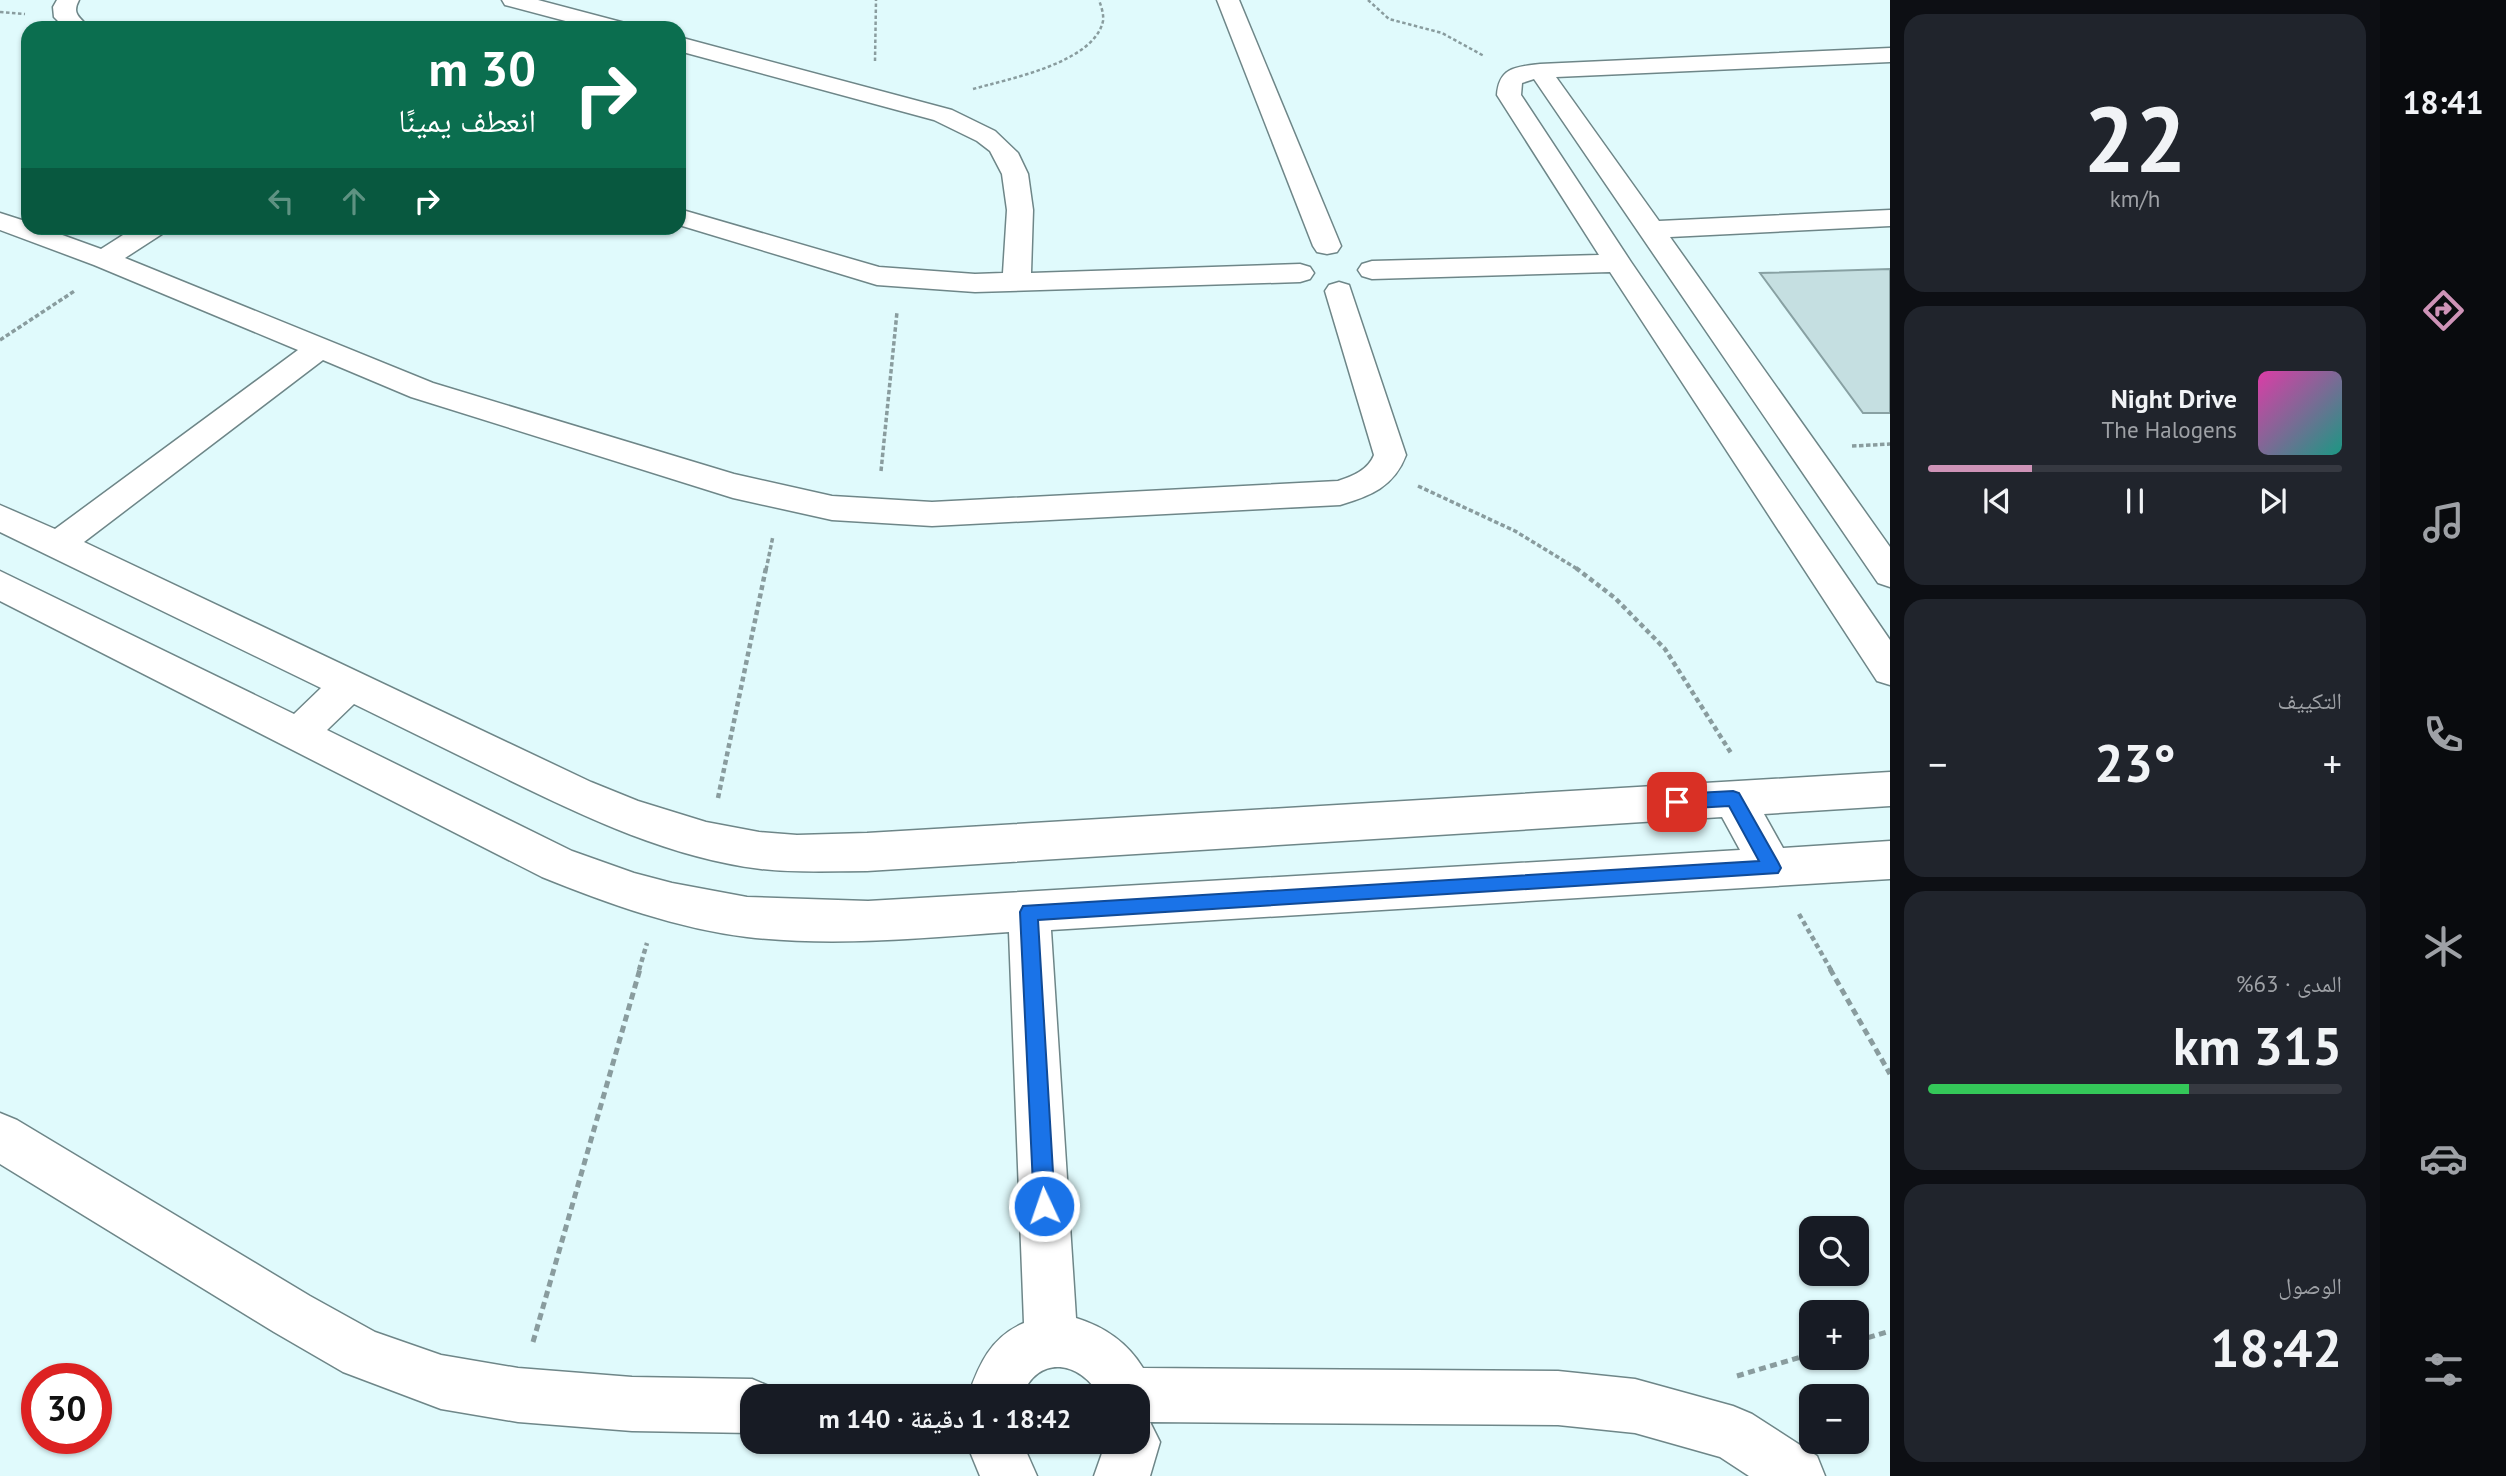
<!DOCTYPE html>
<html lang="ar">
<meta charset="utf-8">
<style>
:root{--surface:#171b24;--page:#20242c;--text:#f1f3f6;--muted:#9ea1a6;--line:#363941;--accent:#ce93b7}
body{margin:0;font-family:"PT Sans","Noto Naskh Arabic",sans-serif;background:var(--page);color:var(--text);direction:rtl;height:100vh;display:flex;flex-direction:column;font-size:26px;white-space:nowrap}
*{box-sizing:border-box;margin:0}
p{font-size:23px;color:var(--muted)}
.icon{flex:none;width:38px;height:38px;fill:none;stroke:currentColor;stroke-width:2;stroke-linecap:round;stroke-linejoin:round}
.map{position:relative;flex:1;overflow:hidden;direction:ltr}
.side{display:flex;flex-direction:column;gap:14px;padding:14px;background:#0d0f14;width:490px}
.side>*{flex:none}
.guide{position:absolute;left:21px;top:21px;width:665px;height:214px;border-radius:21px;box-shadow:0 2px 5px #0004;direction:rtl;background:#0b6e4f;color:#fff;overflow:hidden}
.buttons{position:absolute;left:1799px;top:1216px;display:grid;gap:14px}
.buttons a{display:grid;place-items:center;width:70px;height:70px;border-radius:14px;background:var(--surface);box-shadow:0 2px 5px #0004;font-size:35px}
.speed{position:absolute;left:21px;top:1363px;display:flex;gap:14px;font-size:35px;font-weight:700;text-align:center}
.speed>*{display:grid;place-content:center;width:91px;height:91px;border-radius:50%;background:var(--surface);box-shadow:0 2px 5px #0004;line-height:1}
.speed .limit{border:10px solid #d22;background:#fff;color:#111}
.pin{position:absolute;display:grid;place-items:center;width:60px;height:60px;color:#fff;margin:-30px;border-radius:14px;box-shadow:0 4px 10px #0006}
.me{position:absolute;width:77px;margin:-38px;rotate:357deg;stroke-linejoin:round;filter:drop-shadow(0 0 5px #0008)}
.turn{display:flex;align-items:center;gap:24px;height:147px;padding:0 35px;font-size:32px}
.turn .icon{width:91px;height:91px;stroke-width:2.5}
.turn b{display:block;font-size:49px;line-height:60px}
.lanes{display:flex;align-items:center;height:66px;padding:0 35px;background:#0003;justify-content:center;gap:35px;direction:ltr}
.lanes .off{opacity:.35}
.big{font-size:52px;font-weight:600;line-height:1.1}
.side .widget{flex:1;display:flex;flex-direction:column;justify-content:center;gap:10px;min-width:0;padding:0 24px;border-radius:21px;background:var(--page)}
.side .dial{align-items:center;gap:0}
.dial b{font-size:91px;line-height:1}
.song{display:flex;align-items:center;gap:21px}
.cover{width:84px;height:84px;border-radius:10px;background:linear-gradient(135deg,hsl(320 70% 55%),hsl(170 70% 35%))}
.played{height:7px;border-radius:4px;background:linear-gradient(90deg,var(--accent) 25%,var(--line) 25%)}
.keys{display:flex;justify-content:space-around;direction:ltr}
.heat{display:flex;justify-content:space-between;align-items:center;font-size:38px;direction:ltr}
.charge{height:10px;border-radius:5px;background:linear-gradient(90deg,#34c759 63%,var(--line) 0)}
.trip{position:absolute;left:740px;top:1384px;width:410px;height:70px;border-radius:21px;background:var(--surface);box-shadow:0 2px 5px #0004;font-weight:600;line-height:70px;text-align:center;direction:rtl}
main{display:flex;flex:1;min-height:0}
.tab-bar{display:flex;flex-direction:column;width:126px;justify-content:space-around;align-items:center;background:#090b0e;color:var(--muted)}
.tab-bar .icon{width:49px;height:49px}
.tab-bar .on{color:var(--accent)}
.tab-bar b{font-size:32px;color:var(--text)}
.map>svg:first-child{display:block}
.building{fill:#c5dfe1;stroke:#88a1a3;stroke-width:2}
.lines{fill:none;stroke-linecap:round;stroke-linejoin:round}
.street-casing{stroke:#6e8688;stroke-width:3}
.path-far3{stroke:#899c9e;stroke-width:2.5;stroke-dasharray:3.5 2.5;stroke-linecap:butt}
.path-far2{stroke:#899c9e;stroke-width:3.5;stroke-dasharray:4.5 2.5;stroke-linecap:butt}
.path-far1{stroke:#899c9e;stroke-width:4.5;stroke-dasharray:5 3.5;stroke-linecap:butt}
.path{stroke:#899c9e;stroke-width:5;stroke-dasharray:7 4.5;stroke-linecap:butt}
.street{fill:#fff;fill-rule:evenodd}
.route{fill:#1a73e8;stroke:#114b97;stroke-width:2}
</style>
<main>
<nav class="tab-bar">
<b>18:41</b>
<svg class="icon on" aria-label="directions" viewBox="0 0 24 24"><path d="M12 3l9 9-9 9-9-9zM9 14v-3h6M13 9l2 2-2 2"/></svg>
<svg class="icon" aria-label="music" viewBox="0 0 24 24"><path d="M9 18V5l10-2v13"/><circle cx="6" cy="18" r="3"/><circle cx="16" cy="16" r="3"/></svg>
<svg class="icon" aria-label="phone" viewBox="0 0 24 24"><path d="M5 4h4l2 5-3 2q2 4 5 5l2-3 5 2v4C11 20 4 13 5 4z"/></svg>
<svg class="icon" aria-label="climate" viewBox="0 0 24 24"><path d="M12 3v18M4 7l16 10M4 17L20 7"/></svg>
<svg class="icon" aria-label="car" viewBox="0 0 24 24"><path d="M5 17H2v-5l4-1 3-4h7l3 4 3 1v5h-3M9 17h6M6 11h13"/><circle cx="7" cy="17" r="2"/><circle cx="17" cy="17" r="2"/></svg>
<svg class="icon" aria-label="filters" viewBox="0 0 24 24"><path d="M4 7h16M4 17h16"/><circle cx="9" cy="7" r="2"/><circle cx="15" cy="17" r="2"/></svg>
</nav>
<section class="side">
<div class="widget dial"><b>22</b><p>km/h</p></div>
<div class="widget">
<div class="song"><i class="cover"></i><div><b>Night Drive</b><p>The Halogens</p></div></div>
<div class="played"></div>
<div class="keys"><svg class="icon" aria-label="previous" viewBox="0 0 24 24"><path d="M18 5L8 12l10 7zM5 5v14"/></svg><svg class="icon" aria-label="pause" viewBox="0 0 24 24"><path d="M8 5v14M16 5v14"/></svg><svg class="icon" aria-label="next" viewBox="0 0 24 24"><path d="M6 5l10 7-10 7zM19 5v14"/></svg></div>
</div>
<div class="widget"><p>التكييف</p>
<div class="heat"><a>−</a><b class="big">23°</b><a>+</a></div>
</div>
<div class="widget"><p>المدى · 63%</p><b class="big">315 km</b><div class="charge"></div></div>
<div class="widget"><p>الوصول</p><b class="big">18:42</b></div>
</section>
<div class="map">
<svg width="1890" height="1476" viewBox="0 0 1890 1476">
<rect width="100%" height="100%" fill="#e0fafc"/>
<polygon class="building" points="1890,269 1890,413 1863,413 1760,273"/>
<g class="lines">
<defs>
<g id="street">
<path d="M 57,0 L 79,0 C 71,15 81,17 89,28 L 65,28 L 54,17 L 53,7 Z"/>
<polygon points="502,0 538,0 625,23 628,28 592,28 505,5"/>
<polygon points="1217,0 1239,0 1341,246 1337,252 1327,254 1317,252 1313,246"/>
<polygon points="679,37 952,110 995,131 1018,153 1028,174 1033,210 1031,273 1300,264 1310,267 1314,273 1310,279 1300,282 975,292 877,285 679,225 679,209 879,267 975,274 1003,273 1007,210 1002,174 990,151 977,141 934,120 679,51"/>
<path d="M 1890,48 L 1890,62 L 1556,77 L 1659,221 L 1890,210 L 1890,226 L 1670,237 L 1890,547 L 1890,587 L 1878,583 L 1534,79 L 1522,83 L 1521,95 L 1631,262 L 1890,640 L 1890,685 L 1877,681 L 1610,272 L 1372,279 L 1362,276 L 1358,270 L 1362,264 L 1372,261 L 1599,255 L 1497,95 C 1499,67 1516,67 1540,64 Z"/>
<path d="M 0,213 L 28,222 L 28,228 L 43,228 L 101,249 L 134,228 L 165,228 L 162,234 L 125,258 L 433,383 L 734,474 L 832,496 L 932,502 L 1338,481 C 1353,476 1368,470 1374,455 L 1325,291 L 1329,285 L 1339,282 L 1349,285 L 1406,455 C 1394,487 1370,496 1340,505 L 932,526 L 832,520 L 733,498 L 411,397 L 323,360 L 84,542 L 591,782 L 638,801 L 706,822 L 759,832 L 797,835 L 867,833 L 1890,772 L 1890,806 L 1764,814 L 1783,848 L 1890,841 L 1890,879 L 1051,930 L 1076,1318 C 1105,1327 1127,1342 1143,1368 L 1558,1371 L 1635,1379 L 1733,1406 L 1752,1414 L 1817,1456 L 1825,1476 L 1749,1476 L 1720,1457 L 1635,1433 L 1558,1425 L 1150,1422 L 1160,1442 L 1150,1476 L 1094,1476 L 1106,1442 L 1138,1442 L 1138,1396 L 1100,1396 C 1080,1361 1038,1354 1022,1396 L 968,1396 C 979,1364 991,1337 1024,1323 L 1009,932 C 922,938 834,947 747,937 C 676,928 609,904 542,877 L 0,601 L 0,571 L 294,714 L 321,688 L 0,532 L 0,505 L 55,529 L 298,350 L 94,265 L 0,230 ZM 354,704 C 405,729 456,754 507,779 C 587,818 671,858 761,869 C 796,873 831,871 867,871 L 1722,817 L 1740,850 L 868,901 L 747,897 L 672,883 L 634,873 L 572,851 L 327,730 Z"/>
<polygon points="0,1113 17,1120 310,1296 375,1332 441,1355 518,1368 632,1377 752,1379 771,1387 775,1396 752,1396 752,1433 632,1431 518,1422 441,1409 343,1372 274,1332 0,1164"/>
<polygon points="966,1442 1022,1442 1037,1476 980,1476"/>
</g>
</defs>
<use href="#street" class="street-casing"/>
<g class="path-far3">
<polyline points="1368,0 1389,19 1442,33 1484,56"/>
<polyline points="0,12 25,14"/>
<polyline points="875,61 876,0"/>
<path d="M 973,89 C 1008,79 1094,63 1103,21 C 1104,14 1101,6 1099,0"/>
</g>
<g class="path-far2">
<polyline points="0,340 76,290"/>
<polyline points="1852,446 1890,444"/>
<polyline points="881,471 897,312"/>
<polyline points="1418,486 1515,531 1579,570"/>
<polyline points="766,570 773,536"/>
</g>
<g class="path-far1">
<polyline points="1576,568 1615,598 1665,649 1731,753"/>
<polyline points="718,798 766,568"/>
<polyline points="1799,914 1831,970"/>
<polyline points="639,970 647,943"/>
</g>
<g class="path">
<polyline points="1830,969 1890,1074"/>
<polyline points="1857,1341 1890,1331"/>
<polyline points="533,1342 640,969"/>
<polyline points="1737,1376 1811,1354"/>
</g>
<use href="#street" class="street"/>
</g>
<polygon class="route" points="1733,791 1739,793 1778,862 1781,868 1778,873 1038,920 1055,1206 1052,1213 1044,1216 1037,1213 1034,1206 1020,912 1023,906 1759,861 1729,806 1677,809 1672,807 1669,802 1672,796 1677,794"/>
</svg>
<div class="buttons">
<a><svg class="icon" aria-label="search" viewBox="0 0 24 24"><circle cx="10" cy="10" r="6"/><path d="M15 15l6 6"/></svg></a>
<a>+</a>
<a>−</a>
</div>
<div class="speed"><div class="limit">30</div></div>
<div class="pin" style="left:1677px;top:802px;background:#d93025"><svg class="icon" aria-label="arrive" viewBox="0 0 24 24"><path d="M6 21V4h12l-3 4 3 4H6"/></svg></div>
<svg class="me" style="left:1044px;top:1206px" viewBox="-20 -20 40 40"><circle r="17" fill="#1a73e8" stroke="#fff" stroke-width="3"/><path d="M0-11L8 9 0 5-8 9z" fill="#fff"/></svg>
<div class="trip">18:42 · 1 دقيقة · 140 m</div>
<div class="guide">
<div class="turn"><svg class="icon" aria-label="right" viewBox="0 0 24 24"><path d="M7 20v-9h11M14 6l5 5-5 5"/></svg><div><b>30 m</b>انعطف يمينًا</div></div>
<div class="lanes"><svg class="icon off" aria-label="left" viewBox="0 0 24 24"><path d="M17 20v-9H6M10 6l-5 5 5 5"/></svg><svg class="icon off" aria-label="ahead" viewBox="0 0 24 24"><path d="M12 20V5M6 11l6-6 6 6"/></svg><svg class="icon" aria-label="right" viewBox="0 0 24 24"><path d="M7 20v-9h11M14 6l5 5-5 5"/></svg></div>
</div>
</div>
</main>
